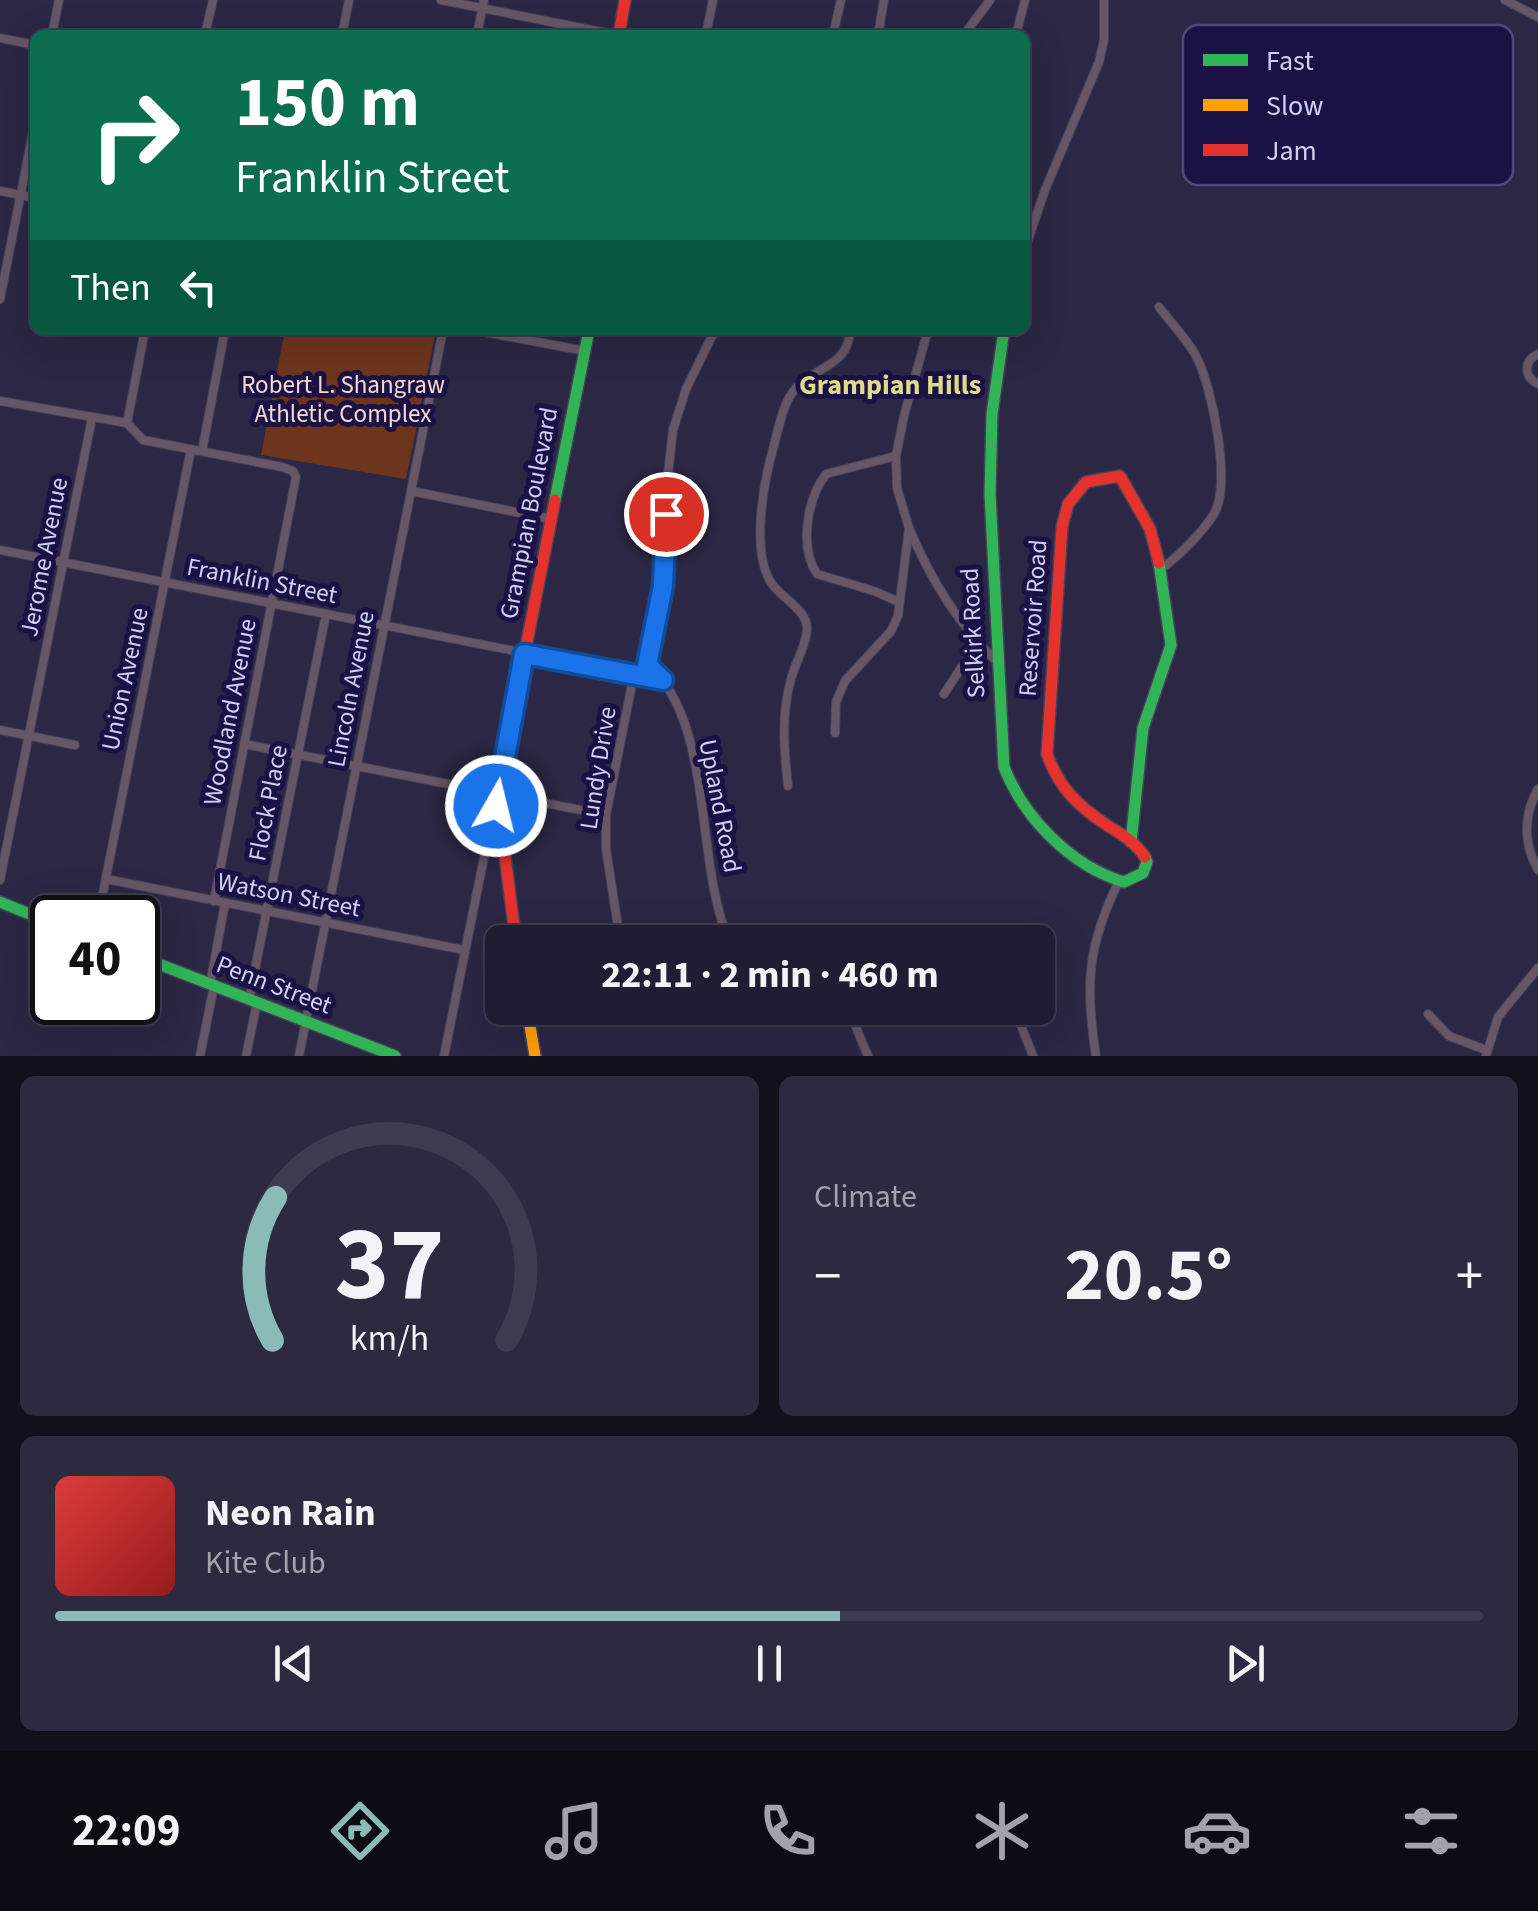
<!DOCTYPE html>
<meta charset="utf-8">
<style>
:root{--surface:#201d33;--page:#2d2a3f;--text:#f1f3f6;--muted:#a2a2ac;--line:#3d3b4e;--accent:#8bbbb9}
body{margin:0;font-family:"Source Sans 3",sans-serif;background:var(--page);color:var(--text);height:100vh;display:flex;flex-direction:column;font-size:38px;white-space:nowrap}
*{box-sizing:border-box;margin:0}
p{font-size:32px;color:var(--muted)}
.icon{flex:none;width:55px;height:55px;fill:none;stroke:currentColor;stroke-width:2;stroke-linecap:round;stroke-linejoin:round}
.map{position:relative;height:1056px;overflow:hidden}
.panel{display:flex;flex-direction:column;gap:20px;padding:20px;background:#12101c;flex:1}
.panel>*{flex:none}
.hud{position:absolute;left:30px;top:30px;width:1000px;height:305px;border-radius:15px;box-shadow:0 10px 40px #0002,0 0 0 2px var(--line);background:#0b6e4f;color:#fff;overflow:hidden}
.speed{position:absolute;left:30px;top:895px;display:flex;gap:20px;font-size:50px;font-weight:700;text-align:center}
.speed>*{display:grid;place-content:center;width:130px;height:130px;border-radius:50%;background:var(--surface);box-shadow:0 10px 40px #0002,0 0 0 2px var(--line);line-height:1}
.speed .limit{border:5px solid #111;border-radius:15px;background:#fff;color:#111}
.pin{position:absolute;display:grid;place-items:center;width:85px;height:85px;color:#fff;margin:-42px;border:5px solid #fff;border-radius:50%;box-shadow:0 2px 10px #0007}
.me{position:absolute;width:110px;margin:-55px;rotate:8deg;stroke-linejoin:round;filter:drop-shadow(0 0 8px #0008)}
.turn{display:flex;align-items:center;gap:35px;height:210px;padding:0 40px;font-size:45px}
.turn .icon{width:130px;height:130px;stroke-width:2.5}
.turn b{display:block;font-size:70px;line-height:85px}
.then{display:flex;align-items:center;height:95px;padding:0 40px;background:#0003;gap:20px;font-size:38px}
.big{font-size:75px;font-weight:700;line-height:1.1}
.panel .card{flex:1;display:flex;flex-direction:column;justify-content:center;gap:15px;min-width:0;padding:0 35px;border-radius:15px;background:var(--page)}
.panel .dial{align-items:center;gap:0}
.dial svg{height:260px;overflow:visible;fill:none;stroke:var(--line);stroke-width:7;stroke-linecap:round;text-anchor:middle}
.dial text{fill:var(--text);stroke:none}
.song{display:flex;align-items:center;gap:30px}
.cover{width:120px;height:120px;border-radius:15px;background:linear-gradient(135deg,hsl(0 70% 55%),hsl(0 70% 35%))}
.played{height:10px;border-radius:5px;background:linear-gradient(90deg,var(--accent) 55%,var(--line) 55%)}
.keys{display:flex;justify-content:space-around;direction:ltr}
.heat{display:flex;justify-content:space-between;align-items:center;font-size:55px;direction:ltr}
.panel .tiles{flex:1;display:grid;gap:20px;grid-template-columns:1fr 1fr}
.card:last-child{grid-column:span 2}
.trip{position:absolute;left:485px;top:925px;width:570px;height:100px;border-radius:15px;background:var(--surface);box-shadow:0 10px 40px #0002,0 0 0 2px var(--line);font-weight:700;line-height:100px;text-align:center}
.dock{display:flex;height:160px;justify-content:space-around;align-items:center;background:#0d0c14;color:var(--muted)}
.dock .icon{width:70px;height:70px}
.dock .current{color:var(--accent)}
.dock b{font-size:45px;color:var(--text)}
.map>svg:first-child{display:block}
.green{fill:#6e351d}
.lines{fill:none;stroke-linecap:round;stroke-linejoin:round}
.street-casing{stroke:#44415a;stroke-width:10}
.fast-casing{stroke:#44415a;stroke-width:14}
.slow-casing{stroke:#44415a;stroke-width:14}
.jam-casing{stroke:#44415a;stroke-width:14}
.street{stroke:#675666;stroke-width:8}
.fast{stroke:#30b455;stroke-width:11}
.slow{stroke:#ff9f0a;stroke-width:11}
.jam{stroke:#e5322d;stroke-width:11}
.route-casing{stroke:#114b97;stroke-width:25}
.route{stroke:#1a73e8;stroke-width:18}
.labels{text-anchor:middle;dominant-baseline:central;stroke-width:10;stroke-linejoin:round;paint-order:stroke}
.park-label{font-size:25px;fill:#f5d9cd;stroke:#1a1145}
.street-label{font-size:25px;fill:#cfd0f1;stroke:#1a1145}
.neighbourhood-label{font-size:28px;font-weight:bold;fill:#e0da8b;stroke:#1a1145}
.key{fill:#1a1145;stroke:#504a79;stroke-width:2.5}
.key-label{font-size:28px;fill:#cfd0f1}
</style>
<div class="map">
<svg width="1538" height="1056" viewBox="0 0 1538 1056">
<rect width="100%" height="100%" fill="#2b2744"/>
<polygon class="green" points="285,330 436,330 406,479 261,455"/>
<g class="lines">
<defs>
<g id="street">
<polyline points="441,0 617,35"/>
<polyline points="1505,0 1538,17"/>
<polyline points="52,35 59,0"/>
<polyline points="205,35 213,0"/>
<polyline points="342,35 349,0"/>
<polyline points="477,35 484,0"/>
<polyline points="706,35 713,0"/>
<polyline points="833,35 841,0"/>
<polyline points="878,35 884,0"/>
<polyline points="964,35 990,0"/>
<polyline points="1016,35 1025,0"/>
<polyline points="0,38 35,45"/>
<polyline points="0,191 35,198"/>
<polyline points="1025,249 1045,190 1099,62 1104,40 1104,0"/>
<polyline points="0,299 35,122"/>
<path d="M 1159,307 C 1171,323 1187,339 1196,356 C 1212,386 1232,484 1214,514 C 1201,534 1180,555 1161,569"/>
<polyline points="474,330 585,351"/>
<path d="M 715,330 L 686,389 L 673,430 L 666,491 L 663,586 L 647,665 C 715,718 694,868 730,942"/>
<path d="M 1538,354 C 1523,361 1524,377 1538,384"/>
<polyline points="0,401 127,423"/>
<polyline points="127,423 143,440 282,467 293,471 296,477 214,901"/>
<polyline points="127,423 145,330"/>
<polyline points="202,451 225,330"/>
<polyline points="411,491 551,519"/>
<path d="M 909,528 C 929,576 959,625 997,662"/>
<polyline points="0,550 663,680"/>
<path d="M 899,602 L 874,591 L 817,574 C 799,547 807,499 826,474 L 896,456 L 904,416 L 928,330"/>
<polyline points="944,694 978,642"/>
<polyline points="0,730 75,745"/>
<polyline points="835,733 836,702 845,681 891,631 898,616 909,528 897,488 896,456"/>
<polyline points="244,744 606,815"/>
<path d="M 788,786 C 784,750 781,714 791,679 C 795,663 807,644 807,628 C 807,609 779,597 770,581 C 751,548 764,480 774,445 C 779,427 783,402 796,388 C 816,366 849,366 850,330"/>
<path d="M 1538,789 C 1523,816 1524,844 1538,870"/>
<polyline points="106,879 464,950"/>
<polyline points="0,880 92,418"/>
<polyline points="98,918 191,449"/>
<polyline points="618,927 606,849 606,815 634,674"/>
<polyline points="210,985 225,903"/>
<polyline points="249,999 326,614"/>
<polyline points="848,1008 868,1056"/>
<polyline points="1009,1008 1018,1018 1033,1056"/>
<polyline points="1428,1014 1449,1036 1486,1050"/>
<polyline points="200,1056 214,986"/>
<polyline points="246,1056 257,1003"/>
<polyline points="299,1056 443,330"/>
<polyline points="444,1056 496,798"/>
<path d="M 1096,1056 C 1085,986 1087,946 1119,881"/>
<polyline points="1486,1056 1498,1017 1538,968"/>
</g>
<g id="fast">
<path d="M 1004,330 L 992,414 L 990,494 L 1004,767 C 1024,818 1071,866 1124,882 L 1143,873 L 1147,862 L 1145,857"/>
<polyline points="555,500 589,330"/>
<polyline points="1131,842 1143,728 1171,645 1159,563"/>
<polyline points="0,902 52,923"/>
<polyline points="138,956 395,1056"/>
</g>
<polyline id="slow" points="527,1008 535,1056"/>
<g id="jam">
<polyline points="619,35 625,0"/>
<path d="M 1145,857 C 1136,843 1122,834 1108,826 C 1078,806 1059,788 1047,754 L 1062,527 L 1068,504 L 1086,482 L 1120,476 L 1150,529 L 1159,563"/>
<polyline points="516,942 497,794 555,500"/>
</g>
</defs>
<use href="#street" class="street-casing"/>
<use href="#fast" class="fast-casing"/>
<use href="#slow" class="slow-casing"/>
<use href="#jam" class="jam-casing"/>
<use href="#street" class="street"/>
<use href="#fast" class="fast"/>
<use href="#slow" class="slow"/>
<use href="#jam" class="jam"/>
</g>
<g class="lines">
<defs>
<polyline id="route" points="496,806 524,654 663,680 647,665 663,586 666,514"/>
</defs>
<use href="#route" class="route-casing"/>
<use href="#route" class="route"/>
</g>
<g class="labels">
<g class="park-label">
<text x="343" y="385">Robert L. Shangraw<tspan x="343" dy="29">Athletic Complex</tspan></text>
</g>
<g class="street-label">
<text transform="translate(529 513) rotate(-79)">Grampian Boulevard</text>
<text transform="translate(44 557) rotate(-79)">Jerome Avenue</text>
<text transform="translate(262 581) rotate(11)">Franklin Street</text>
<text transform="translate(1033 618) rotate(-86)">Reservoir Road</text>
<text transform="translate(973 633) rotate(-93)">Selkirk Road</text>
<text transform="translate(125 679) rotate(-78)">Union Avenue</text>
<text transform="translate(351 689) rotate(-79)">Lincoln Avenue</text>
<text transform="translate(230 712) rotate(-79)">Woodland Avenue</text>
<text transform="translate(598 768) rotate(-81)">Lundy Drive</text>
<text transform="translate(268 803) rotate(-79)">Flock Place</text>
<text transform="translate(720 806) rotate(79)">Upland Road</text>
<text transform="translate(289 895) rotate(11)">Watson Street</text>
<text transform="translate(274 985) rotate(21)">Penn Street</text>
</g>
<g class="neighbourhood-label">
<text x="890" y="385">Grampian Hills</text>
</g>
</g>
<rect x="1183" y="25" width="330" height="160" rx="15" class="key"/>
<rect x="1203" y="54" width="45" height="12" fill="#30b455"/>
<rect x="1203" y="99" width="45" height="12" fill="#ff9f0a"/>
<rect x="1203" y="144" width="45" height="12" fill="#e5322d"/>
<g class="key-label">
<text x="1266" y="70">Fast</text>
<text x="1266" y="115">Slow</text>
<text x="1266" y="160">Jam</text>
</g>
</svg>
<div class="speed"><div class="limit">40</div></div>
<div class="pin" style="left:666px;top:514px;background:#d93025"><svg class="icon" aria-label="arrive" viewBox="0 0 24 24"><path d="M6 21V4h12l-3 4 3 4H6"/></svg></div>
<svg class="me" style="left:496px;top:806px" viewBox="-20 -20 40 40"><circle r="17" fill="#1a73e8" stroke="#fff" stroke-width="3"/><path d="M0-11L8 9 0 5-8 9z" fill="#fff"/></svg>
<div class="trip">22:11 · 2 min · 460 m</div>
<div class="hud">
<div class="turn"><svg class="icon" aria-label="right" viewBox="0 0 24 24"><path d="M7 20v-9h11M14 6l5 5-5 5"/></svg><div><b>150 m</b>Franklin Street</div></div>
<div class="then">Then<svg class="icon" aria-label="left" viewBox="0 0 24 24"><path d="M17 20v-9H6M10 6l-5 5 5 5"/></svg></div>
</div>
</div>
<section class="panel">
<div class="tiles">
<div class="card dial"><svg viewBox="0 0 100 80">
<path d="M14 69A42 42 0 1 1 86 69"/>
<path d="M14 69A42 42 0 0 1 15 25" stroke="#8bbbb9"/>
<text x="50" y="56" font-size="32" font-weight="700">37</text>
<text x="50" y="72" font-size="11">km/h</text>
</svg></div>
<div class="card"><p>Climate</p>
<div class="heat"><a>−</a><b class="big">20.5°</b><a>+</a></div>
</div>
<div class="card">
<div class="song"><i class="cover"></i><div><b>Neon Rain</b><p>Kite Club</p></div></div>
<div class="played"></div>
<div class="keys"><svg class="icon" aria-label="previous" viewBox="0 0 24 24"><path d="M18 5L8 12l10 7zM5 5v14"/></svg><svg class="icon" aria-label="pause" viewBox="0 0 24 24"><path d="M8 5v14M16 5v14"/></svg><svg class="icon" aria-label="next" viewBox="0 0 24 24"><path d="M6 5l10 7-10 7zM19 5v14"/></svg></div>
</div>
</div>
</section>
<nav class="dock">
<b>22:09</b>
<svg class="icon current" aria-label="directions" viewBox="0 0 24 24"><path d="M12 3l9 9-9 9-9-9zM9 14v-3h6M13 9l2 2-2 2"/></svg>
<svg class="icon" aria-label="music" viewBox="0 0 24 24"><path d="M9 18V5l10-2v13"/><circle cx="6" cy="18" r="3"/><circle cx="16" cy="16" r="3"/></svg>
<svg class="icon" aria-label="phone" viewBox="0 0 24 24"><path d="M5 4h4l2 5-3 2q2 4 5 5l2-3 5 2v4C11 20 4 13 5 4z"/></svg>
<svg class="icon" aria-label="climate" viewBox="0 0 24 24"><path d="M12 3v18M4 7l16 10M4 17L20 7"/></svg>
<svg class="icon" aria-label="car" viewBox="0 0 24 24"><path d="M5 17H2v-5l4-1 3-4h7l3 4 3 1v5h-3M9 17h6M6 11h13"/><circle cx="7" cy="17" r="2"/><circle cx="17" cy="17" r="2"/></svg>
<svg class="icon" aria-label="filters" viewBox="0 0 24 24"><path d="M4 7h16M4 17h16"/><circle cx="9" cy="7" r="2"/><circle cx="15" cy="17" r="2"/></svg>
</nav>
